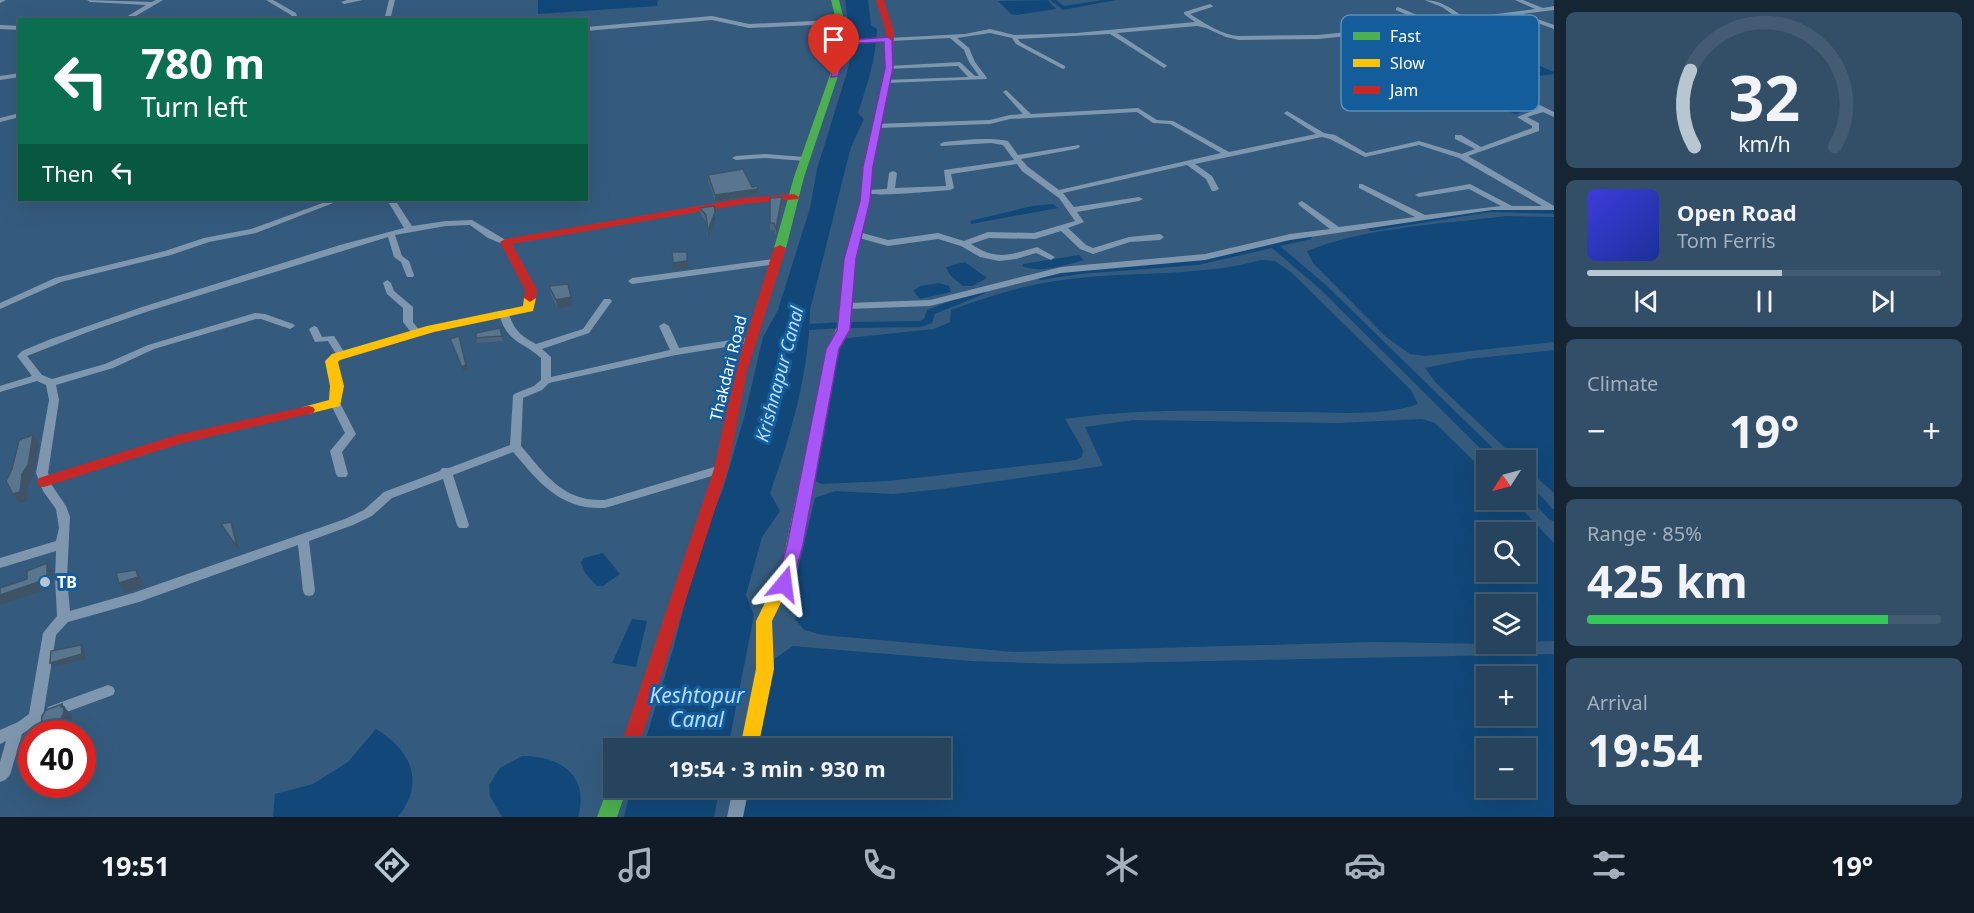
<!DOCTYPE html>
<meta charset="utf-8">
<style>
:root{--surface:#27445e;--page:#334e67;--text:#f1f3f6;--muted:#a4b0bc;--line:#435c73;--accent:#b8c6d2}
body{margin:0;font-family:"Noto Sans",sans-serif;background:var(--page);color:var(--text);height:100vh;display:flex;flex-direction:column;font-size:22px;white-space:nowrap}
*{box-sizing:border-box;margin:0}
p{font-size:20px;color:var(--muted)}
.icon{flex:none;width:33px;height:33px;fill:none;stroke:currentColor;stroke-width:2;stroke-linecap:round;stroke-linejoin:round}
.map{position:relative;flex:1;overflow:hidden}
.side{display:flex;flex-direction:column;gap:12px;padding:12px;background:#152534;width:420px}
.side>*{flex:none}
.hud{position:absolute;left:18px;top:18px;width:570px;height:183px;border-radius:0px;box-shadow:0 6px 24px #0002,0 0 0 2px var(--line);background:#0b6e4f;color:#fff;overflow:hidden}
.needle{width:39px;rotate:234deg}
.buttons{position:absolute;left:1476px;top:450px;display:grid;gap:12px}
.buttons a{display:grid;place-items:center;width:60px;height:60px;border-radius:0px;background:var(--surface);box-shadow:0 6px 24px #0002,0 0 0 2px var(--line);font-size:30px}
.speed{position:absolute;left:18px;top:720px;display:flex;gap:12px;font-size:30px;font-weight:700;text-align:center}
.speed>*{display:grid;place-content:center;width:78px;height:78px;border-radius:50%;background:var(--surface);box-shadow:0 6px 24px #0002,0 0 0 2px var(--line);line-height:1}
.speed .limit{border:9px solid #d22;background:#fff;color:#111}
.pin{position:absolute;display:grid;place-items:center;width:51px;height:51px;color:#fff;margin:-62px -26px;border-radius:50% 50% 50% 0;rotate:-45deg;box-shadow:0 0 6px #0007}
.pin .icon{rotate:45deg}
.me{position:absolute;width:66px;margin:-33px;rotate:16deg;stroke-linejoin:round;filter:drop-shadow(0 0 4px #0008)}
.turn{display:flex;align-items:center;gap:21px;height:126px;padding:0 24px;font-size:27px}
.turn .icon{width:78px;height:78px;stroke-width:2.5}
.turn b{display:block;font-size:42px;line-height:51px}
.then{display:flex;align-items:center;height:57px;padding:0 24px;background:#0003;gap:12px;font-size:22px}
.big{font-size:45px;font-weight:700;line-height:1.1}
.side .widget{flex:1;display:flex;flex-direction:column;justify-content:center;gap:9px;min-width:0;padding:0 21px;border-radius:9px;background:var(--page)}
.side .dial{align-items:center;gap:0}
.dial svg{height:156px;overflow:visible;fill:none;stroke:var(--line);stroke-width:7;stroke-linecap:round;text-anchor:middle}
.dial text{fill:var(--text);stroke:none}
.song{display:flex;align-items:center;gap:18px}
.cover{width:72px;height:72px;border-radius:9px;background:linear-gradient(135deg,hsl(240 70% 55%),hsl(230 70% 35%))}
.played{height:6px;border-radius:3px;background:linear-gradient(90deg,var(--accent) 55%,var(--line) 55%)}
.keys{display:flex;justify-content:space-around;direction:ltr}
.heat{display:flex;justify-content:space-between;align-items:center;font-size:33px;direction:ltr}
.charge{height:9px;border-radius:4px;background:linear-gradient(90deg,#34c759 85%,var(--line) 0)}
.trip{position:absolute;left:603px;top:738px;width:348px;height:60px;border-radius:0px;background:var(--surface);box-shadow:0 6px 24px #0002,0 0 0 2px var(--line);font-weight:700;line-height:60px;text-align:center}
.dock{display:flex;height:96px;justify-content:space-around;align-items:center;background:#101b26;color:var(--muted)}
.dock .icon{width:42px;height:42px}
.dock .selected{color:var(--accent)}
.dock b{font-size:27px;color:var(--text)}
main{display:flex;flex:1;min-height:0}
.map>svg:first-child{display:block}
.water{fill:#114879;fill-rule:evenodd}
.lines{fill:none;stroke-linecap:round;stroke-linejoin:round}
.canal{fill:#114879;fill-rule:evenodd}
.street{fill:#7f97ae;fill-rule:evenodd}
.fast{fill:#4caf50;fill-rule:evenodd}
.slow{fill:#ffc107;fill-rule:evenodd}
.jam{fill:#c62828;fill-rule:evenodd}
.wall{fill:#4c657c}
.shaded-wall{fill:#3e5365}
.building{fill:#587690;stroke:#3e5365;stroke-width:1.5}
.route{fill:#a855f7;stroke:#6d37a1;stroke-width:1.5}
.poi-dot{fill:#b8c6d2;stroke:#145d9d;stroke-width:2}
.labels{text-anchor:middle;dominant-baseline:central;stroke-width:6;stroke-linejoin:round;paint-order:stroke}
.street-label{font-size:16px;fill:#fff;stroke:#145d9d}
.poi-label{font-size:16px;font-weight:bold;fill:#fff;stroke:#145d9d;text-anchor:start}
.water-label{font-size:18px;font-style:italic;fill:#b7dcfa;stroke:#145d9d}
.near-water-label{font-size:21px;font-style:italic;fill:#b7dcfa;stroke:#145d9d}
.key{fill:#145d9d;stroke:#5a8eba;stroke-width:1.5}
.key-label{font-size:16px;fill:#fff}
</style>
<main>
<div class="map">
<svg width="1554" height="817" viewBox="0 0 1554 817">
<rect width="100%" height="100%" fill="#345b7e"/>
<g class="water">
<polygon points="538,0 658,0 657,6 538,14"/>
<path d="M 845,0 L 868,0 L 871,25 L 877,29 C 876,59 867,85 858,113 L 864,119 L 851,147 L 810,310 C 809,374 791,434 770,493 L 780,511 L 762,537 L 746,595 L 754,615 L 728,748 L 643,748 L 672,653 L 699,548 L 723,489 L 744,418 L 763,337 L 778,310 L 810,208 L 817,169 L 847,72 L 852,50 Z"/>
<polygon points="1048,0 1056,9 1017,15 1011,14 998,1"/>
<polygon points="1500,48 1554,72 1554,74 1540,76 1486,50"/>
<polygon points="1496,97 1516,98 1529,108 1516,114 1493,106 1487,100"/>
<polygon points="1053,204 1058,208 971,224 970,221 1032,206"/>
<path d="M 1506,216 L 1554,217 L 1554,342 L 1426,356 L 1410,354 L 1386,337 L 1313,263 L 1307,251 C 1366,227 1443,224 1506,216 Z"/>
<path d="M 1079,255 L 1084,260 C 1065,265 1041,274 1022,266 L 1023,264 Z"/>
<path d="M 1261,260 L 1275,261 L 1292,273 L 1411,390 L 1418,404 C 1381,417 1334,412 1295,412 C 1218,411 1140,408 1065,419 L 1083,450 L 1082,457 L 1076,460 L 888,481 L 822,484 L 811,479 L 839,339 L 934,329 L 950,322 L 951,310 C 989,296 1030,283 1070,279 C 1134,271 1199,277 1261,260 Z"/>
<polygon points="965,262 987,278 972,286 963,286 950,275 946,267"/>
<polygon points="939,283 949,286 951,292 920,299 913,291 920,286"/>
<polygon points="1554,350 1554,493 1526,468 1526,460 1518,460 1436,383 1425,368 1468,359"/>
<path d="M 1422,419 L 1435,423 L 1486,473 L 1486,500 L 1513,500 L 1554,543 L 1554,641 L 1526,642 L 1526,604 L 1486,604 L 1486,644 L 1489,644 L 1375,642 L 1013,652 L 823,635 L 804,630 L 795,619 L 798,569 L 815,498 L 835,491 L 893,494 L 942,489 L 1103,466 L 1085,427 L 1133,420 L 1338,423 ZM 1486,532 L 1526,532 L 1526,572 L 1486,572 Z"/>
<polygon points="603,553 620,574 603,586 597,586 585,573 581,562 584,558"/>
<polygon points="632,619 647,621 636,667 612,663"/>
<path d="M 793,646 L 972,661 L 1063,664 L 1554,654 L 1554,817 L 739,817 L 745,788 L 940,788 L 940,748 L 754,748 L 774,659 ZM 1486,676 L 1526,676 L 1526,716 L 1486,716 ZM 1486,748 L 1526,748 L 1526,788 L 1486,788 Z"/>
<path d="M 376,729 C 411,750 426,782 398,817 L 273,817 L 275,794 L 313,784 L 348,762 Z"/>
<path d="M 522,756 C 560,756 590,775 578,817 L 502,817 L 490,796 L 489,785 L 500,768 Z"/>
<polygon points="631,788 720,788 714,817 624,817"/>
</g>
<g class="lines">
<g class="canal">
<polygon points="1050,0 1056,0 1064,6 1102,0 1116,0 1063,10"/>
<polygon points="1491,208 1554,210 1554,214 1491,212 1371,231 1367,228 1371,225"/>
<polygon points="1308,234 1312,237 1311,239 1280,246 1326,285 1502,457 1503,460 1492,460 1320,289 1272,248 1198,265 1080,274 1040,280 1036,277 1040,274 1080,268 1198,259"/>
<polygon points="981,289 986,292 984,294 935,314 932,323 921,327 850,328 846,326 842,328 810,330 805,327 810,324 842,322 846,324 850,322 920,321 924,319 927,310"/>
<polygon points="1526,484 1530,485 1554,510 1554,521 1550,520 1526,495"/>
</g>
<g class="street">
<polygon points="0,0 6,0 0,3"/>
<polygon points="87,0 152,2 156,0 163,0 129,20 121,20 146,5 90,2"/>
<polygon points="266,0 273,0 296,13 298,20 292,20 291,15"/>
<polygon points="347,0 363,0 344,4 341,2"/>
<polygon points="389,0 395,0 390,20 384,20"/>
<path d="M 1424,0 C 1441,0 1452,9 1465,18 L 1535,9 L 1515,0 L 1523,0 L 1543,8 L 1554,6 L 1554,10 L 1523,14 L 1554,25 L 1554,29 L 1516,15 L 1385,33 L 1465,81 L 1505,88 L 1554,112 L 1554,117 L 1543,112 L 1527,117 L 1539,123 L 1539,131 L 1468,156 L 1554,206 L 1554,210 L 1492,210 L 1290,240 L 1205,260 L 1061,273 L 930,306 L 848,309 L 843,306 L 848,303 L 930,300 L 1061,267 L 1205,254 L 1290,234 L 1330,229 L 1299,205 L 1298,203 L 1302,201 L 1339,227 L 1415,217 L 1359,188 L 1359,184 L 1362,184 L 1425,215 L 1501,206 L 1469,189 L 1419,197 L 1415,195 L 1419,193 L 1470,184 L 1512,206 L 1542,206 L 1459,158 L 1419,145 L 1365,157 L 1330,139 L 1322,137 L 1195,164 L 1212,176 L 1219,189 L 1215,191 L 1212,191 L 1206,179 L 1187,165 L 1063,193 L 1074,207 L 1139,197 L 1143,199 L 1139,201 L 1077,212 L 1084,222 L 1068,228 L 1086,245 L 1093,248 L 1129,237 L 1160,234 L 1164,237 L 1160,240 L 1130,242 L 1093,254 L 1080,249 L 1061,231 L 1035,239 L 989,238 L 971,244 C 996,261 1010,255 1037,247 L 1055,257 L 1051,260 L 1036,253 L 1016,259 L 999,261 L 980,257 L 961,246 L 938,239 L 888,246 L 852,236 L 851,234 L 855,231 L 888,240 L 938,233 L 964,241 L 988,232 L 1034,233 L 1075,221 L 1059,198 L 1022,171 L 1017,164 L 951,174 L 954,188 L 950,190 C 933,191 872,198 862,192 L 866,190 L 887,189 L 889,173 L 893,171 L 897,173 L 895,188 L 946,186 L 944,170 L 1014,160 L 1003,145 L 991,143 L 941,146 L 940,144 L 944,142 C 965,140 987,137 1008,141 L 1018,155 L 1079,145 L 1080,147 L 1076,149 L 1021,159 L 1028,167 L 1059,190 L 1221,153 L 1170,124 L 1153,123 L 1137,112 L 1010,119 L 990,124 L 877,128 L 873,126 L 874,124 L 990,120 L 1010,115 L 1023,114 L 1004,93 L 1003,92 L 1006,90 L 1031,114 L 1138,108 L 1157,120 L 1173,121 L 1229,152 L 1316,134 L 1285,114 L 1284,113 L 1287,111 L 1324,133 L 1335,135 L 1366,153 L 1419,141 L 1462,154 L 1475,149 L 1455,139 L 1455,135 L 1461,135 L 1481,147 L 1532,128 L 1532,126 L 1517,117 L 1537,109 L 1501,91 L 1461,84 L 1378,33 L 1318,39 L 1239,40 L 1226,37 L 1206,28 L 1197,26 L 1117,33 L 1166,65 L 1167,66 L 1164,68 L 1110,34 L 1018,39 L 1020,42 L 1065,66 L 1065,68 L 1063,69 L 1016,44 L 1012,38 L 990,33 L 957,38 L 969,48 L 975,62 L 987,78 L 986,79 L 886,83 L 883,81 L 884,80 L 968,77 L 958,66 L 887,69 L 886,68 L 889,66 L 960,62 L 975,76 L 979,76 L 969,62 L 964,50 L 950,38 L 832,44 L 830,43 L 830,41 L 965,34 L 990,29 L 1014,35 L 1076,33 L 1195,22 L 1184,14 L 1184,12 L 1210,4 L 1213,6 L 1212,7 L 1190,14 C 1204,23 1222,35 1239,36 L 1318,35 L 1428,24 L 1396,10 L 1396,8 L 1398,7 L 1436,23 L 1459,19 L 1442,7 Z"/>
<polygon points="712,16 749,24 833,20 836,22 833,24 749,28 712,20 586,31 586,27"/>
<polygon points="0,25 20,26 20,30 0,29"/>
<polygon points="20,73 20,77 0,80 0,76"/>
<polygon points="20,113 20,117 0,122 0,118"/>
<polygon points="765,154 805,157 809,159 805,161 765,158 736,160 732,158 736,156"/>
<polygon points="331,200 341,200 256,233 209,242 171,255 61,282 0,309 0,303 55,278 165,251 204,238 251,229"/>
<path d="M 387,200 L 395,200 L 412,226 L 446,221 L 472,220 L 509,242 L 505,245 L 488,238 L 470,225 L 446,226 L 395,235 L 402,256 L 409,261 L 414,275 L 413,277 L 407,277 L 401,262 L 394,257 L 388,237 L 149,311 L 88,332 L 27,356 L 42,375 L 52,379 L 105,364 L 148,345 L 255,313 L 265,314 L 293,324 L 295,326 L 290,329 L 261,319 L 256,319 L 154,349 L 113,368 L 56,385 L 59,400 L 48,473 L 51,484 L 66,506 L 70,517 L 67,578 L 70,611 L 133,593 L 345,519 L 364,510 L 384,492 L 440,471 L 442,468 L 449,468 L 510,445 L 513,396 L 514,394 L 534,386 L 541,380 L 541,358 C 521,340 508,344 499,314 L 504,311 L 509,314 C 514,330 521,336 536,344 L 583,329 L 604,299 L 610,299 L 612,301 L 589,333 L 542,349 L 551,357 L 551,377 L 670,350 L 659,326 L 664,323 L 669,326 L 679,348 L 751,337 L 754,338 L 756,340 L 754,342 L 751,343 L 676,355 L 549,383 L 542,390 L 523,398 L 521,446 C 546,475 563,502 605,500 L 721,465 L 725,466 L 727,469 L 725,472 L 605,508 C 560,510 540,483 513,452 L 453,475 L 469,525 L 467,528 L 459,528 L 457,525 L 443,479 L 392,498 L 372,516 L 353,525 L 309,541 L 315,591 L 313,595 L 309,596 L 305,595 L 303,591 L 298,545 L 139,602 L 68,622 L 56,635 L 43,717 L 41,721 L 22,734 L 10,775 L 5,780 L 0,782 L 0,762 L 6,741 L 0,744 L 0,730 L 18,722 L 29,714 L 43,633 L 57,616 L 55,578 L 56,551 L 0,568 L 0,558 L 56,541 L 59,528 L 56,509 L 43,491 L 36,473 L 49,400 L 46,385 L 37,381 L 0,392 L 0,386 L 32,376 L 17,356 L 22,351 L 51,339 L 142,307 L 340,245 L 404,228 Z"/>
<polygon points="774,259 778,262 777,264 632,284 628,281 632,278"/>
<polygon points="387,280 391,283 394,291 413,307 413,322 422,334 420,336 414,336 403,322 403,308 387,294 383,283"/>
<polygon points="314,326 317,327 322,337 334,336 346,355 344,357 338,357 328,341 315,342 309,329"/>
<polygon points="335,400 340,403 356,434 342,452 348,474 346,477 338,477 336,474 330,451 345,433 330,403"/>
<polygon points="108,685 113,687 115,691 113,695 53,717 48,715 46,711 48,707"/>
<polygon points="733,788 749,788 743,817 727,817"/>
</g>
<g class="fast">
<polygon points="831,0 839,0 843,16 832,30 844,58 804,177 786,248 780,251 774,248 794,177 836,58 824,30 835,16"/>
<polygon points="614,780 614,788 627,788 617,817 597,817 610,782"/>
</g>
<g class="slow">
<polygon points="530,294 536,298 533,311 434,332 340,360 338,362 344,386 340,406 308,414 301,410 303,407 329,400 330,386 325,361 332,354 427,326 523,306 524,298"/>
<polygon points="844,321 850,325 839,349 797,570 772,621 774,669 758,748 740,748 756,669 756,621 781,570 827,349 838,325"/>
</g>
<g class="jam">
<polygon points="876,0 884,0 894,32 893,68 873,167 870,201 856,259 850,325 844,329 838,325 844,259 860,201 863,167 885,68 886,32"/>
<polygon points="794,194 799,197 798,199 744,204 512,244 537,290 536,298 530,302 524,298 525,290 500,242 505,239 744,198"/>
<polygon points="780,245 786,248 747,371 728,469 638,748 620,748 714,469 735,371 774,248"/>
<polygon points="308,406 313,407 315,410 313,413 179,444 44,487 39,486 37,482 39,478 177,435"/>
</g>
</g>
<g class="wall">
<polygon points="708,175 758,189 758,194 715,201 708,181"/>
<polygon points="770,198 782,204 776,235 774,230 770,230"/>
<polygon points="700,208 716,219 708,238 706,222 701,215"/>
<polygon points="549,286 572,306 558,309 551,295"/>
<polygon points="500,328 503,341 477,343 476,333"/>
</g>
<g class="shaded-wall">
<polygon points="758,189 758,194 715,201 715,195"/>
<polygon points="782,197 782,204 776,235 776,228"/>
<polygon points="715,212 716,219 708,238 708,231"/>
<polygon points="687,252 688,268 674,270 673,263"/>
<polygon points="571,297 572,306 558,309 556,300"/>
<polygon points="466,365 468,370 464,371 462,367"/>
<polygon points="33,435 39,445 34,475 29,484 27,501 20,503 13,494 22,474"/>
<polygon points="231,522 233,526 240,552 237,547"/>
<polygon points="47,563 53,571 53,587 1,605 0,603 0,595 47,579"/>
<polygon points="136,570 142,580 144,587 125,593 119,583"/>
<polygon points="81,645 84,650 85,659 53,667 50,663"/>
<polygon points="62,704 72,716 71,725 66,732 60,734 46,734 41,728 61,707"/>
<polygon points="32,754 32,761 27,763 23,758"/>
</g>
<g class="building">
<polygon points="743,169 752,187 757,186 758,189 715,195 708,175"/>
<polygon points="782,197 776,228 774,223 770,223 770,198"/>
<polygon points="714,206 715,212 708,231 706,215 700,208"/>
<polygon points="672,252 687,252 687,261 673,263"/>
<polygon points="568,284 571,297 556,300 549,286"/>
<polygon points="500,328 502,336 476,338 476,333"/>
<polygon points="459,336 466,365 462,367 450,339"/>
<polygon points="33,435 28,465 22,474 20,492 13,494 6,481 12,469 19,440"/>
<polygon points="231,522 237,547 221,524"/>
<polygon points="47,563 47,579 0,595 0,588 27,579 27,571"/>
<polygon points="136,570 138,577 119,583 116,573"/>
<polygon points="81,645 82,654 50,663 51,651"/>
<polygon points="62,704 61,707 64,707 63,715 58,723 41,728 42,716 46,710"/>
<polygon points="32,742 32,754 23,758 29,749 23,745"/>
</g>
<polygon class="route" points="888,37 892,40 893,68 873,167 870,201 856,259 850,330 839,349 803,545 792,584 790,589 778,589 776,584 787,545 826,349 837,330 844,259 860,201 863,167 885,68 884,42 837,44 844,58 838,76 831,77 835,58 828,42"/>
<circle class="poi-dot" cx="45" cy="582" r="6"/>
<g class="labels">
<g class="street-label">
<text transform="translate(728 368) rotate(-76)">Thakdari Road</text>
</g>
<g class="poi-label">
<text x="57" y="582">TB</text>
</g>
<g class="water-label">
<text transform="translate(779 374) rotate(-75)">Krishnapur Canal</text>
</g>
<g class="near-water-label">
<text x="697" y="695">Keshtopur<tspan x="697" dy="24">Canal</tspan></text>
</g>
</g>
<rect x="1341" y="15" width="198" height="96" rx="9" class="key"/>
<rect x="1353" y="32" width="27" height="8" fill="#4caf50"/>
<rect x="1353" y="59" width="27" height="8" fill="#ffc107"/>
<rect x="1353" y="86" width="27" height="8" fill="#c62828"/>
<g class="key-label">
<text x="1390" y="42">Fast</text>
<text x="1390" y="69">Slow</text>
<text x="1390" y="96">Jam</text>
</g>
</svg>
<div class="buttons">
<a><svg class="needle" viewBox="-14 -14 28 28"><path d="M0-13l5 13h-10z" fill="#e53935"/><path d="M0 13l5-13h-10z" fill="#a4b0bc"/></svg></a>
<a><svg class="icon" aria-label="search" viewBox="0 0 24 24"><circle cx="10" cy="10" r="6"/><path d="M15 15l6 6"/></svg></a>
<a><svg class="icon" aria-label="layers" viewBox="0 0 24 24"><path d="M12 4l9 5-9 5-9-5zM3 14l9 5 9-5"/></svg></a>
<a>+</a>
<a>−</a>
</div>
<div class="speed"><div class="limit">40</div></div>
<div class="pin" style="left:834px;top:76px;background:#d93025"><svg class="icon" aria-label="arrive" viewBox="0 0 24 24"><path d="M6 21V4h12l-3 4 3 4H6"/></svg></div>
<svg class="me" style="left:784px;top:584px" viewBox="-20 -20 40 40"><path d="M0-17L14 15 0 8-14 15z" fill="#a855f7" stroke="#fff" stroke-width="4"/></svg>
<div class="trip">19:54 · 3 min · 930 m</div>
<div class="hud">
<div class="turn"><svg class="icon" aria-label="left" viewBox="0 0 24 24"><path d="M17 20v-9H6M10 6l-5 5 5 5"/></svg><div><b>780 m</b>Turn left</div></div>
<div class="then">Then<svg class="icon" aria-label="left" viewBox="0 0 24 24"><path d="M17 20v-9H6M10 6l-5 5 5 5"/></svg></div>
</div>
</div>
<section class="side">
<div class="widget dial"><svg viewBox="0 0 100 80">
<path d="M14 69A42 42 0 1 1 86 69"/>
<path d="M14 69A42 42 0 0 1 12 30" stroke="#b8c6d2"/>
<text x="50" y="56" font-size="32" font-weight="700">32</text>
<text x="50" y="72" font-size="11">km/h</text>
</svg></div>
<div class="widget">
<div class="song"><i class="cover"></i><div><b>Open Road</b><p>Tom Ferris</p></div></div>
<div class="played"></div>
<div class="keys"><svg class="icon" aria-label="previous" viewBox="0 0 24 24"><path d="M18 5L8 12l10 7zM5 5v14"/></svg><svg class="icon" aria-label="pause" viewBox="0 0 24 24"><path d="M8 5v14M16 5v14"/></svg><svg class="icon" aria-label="next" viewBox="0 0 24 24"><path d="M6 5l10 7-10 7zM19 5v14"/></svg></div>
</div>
<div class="widget"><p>Climate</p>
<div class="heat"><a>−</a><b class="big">19°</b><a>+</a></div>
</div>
<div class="widget"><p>Range · 85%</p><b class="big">425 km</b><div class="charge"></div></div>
<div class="widget"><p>Arrival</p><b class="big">19:54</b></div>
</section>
</main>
<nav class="dock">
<b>19:51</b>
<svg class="icon selected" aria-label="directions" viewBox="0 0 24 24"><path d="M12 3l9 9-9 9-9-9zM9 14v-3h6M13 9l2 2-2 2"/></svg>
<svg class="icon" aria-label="music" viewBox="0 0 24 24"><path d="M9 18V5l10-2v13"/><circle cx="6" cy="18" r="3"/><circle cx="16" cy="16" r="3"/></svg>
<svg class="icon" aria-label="phone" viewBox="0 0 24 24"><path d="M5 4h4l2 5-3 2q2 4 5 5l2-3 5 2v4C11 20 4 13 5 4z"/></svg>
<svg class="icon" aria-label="climate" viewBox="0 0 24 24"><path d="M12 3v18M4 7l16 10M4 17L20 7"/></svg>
<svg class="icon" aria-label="car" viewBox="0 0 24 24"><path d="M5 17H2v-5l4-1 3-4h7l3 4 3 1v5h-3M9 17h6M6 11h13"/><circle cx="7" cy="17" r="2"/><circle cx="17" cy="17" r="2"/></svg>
<svg class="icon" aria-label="filters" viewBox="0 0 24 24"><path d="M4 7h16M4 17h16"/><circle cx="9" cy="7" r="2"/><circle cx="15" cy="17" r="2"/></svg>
<b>19°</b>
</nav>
